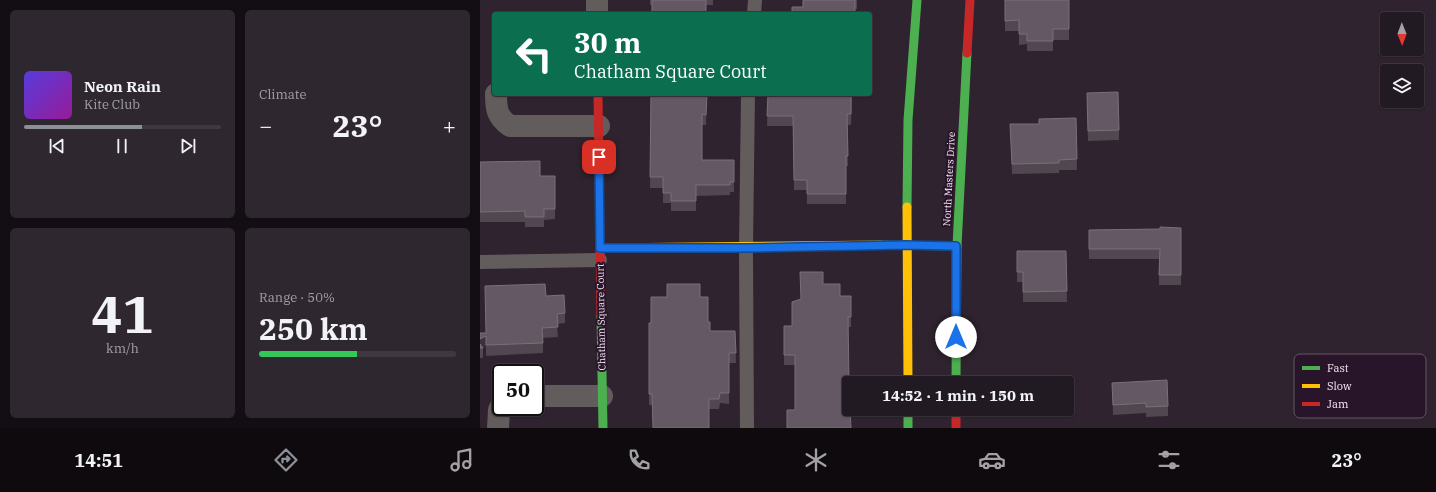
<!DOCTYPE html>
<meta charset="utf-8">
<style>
:root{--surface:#221a22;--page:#2e272f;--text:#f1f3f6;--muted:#a2a1a5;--line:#3f3840;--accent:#8c9099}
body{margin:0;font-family:"IBM Plex Serif",serif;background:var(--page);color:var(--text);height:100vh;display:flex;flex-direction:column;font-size:15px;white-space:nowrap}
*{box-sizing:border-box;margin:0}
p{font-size:13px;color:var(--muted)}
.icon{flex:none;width:22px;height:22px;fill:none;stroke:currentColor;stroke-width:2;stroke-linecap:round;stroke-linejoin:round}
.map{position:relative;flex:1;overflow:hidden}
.panel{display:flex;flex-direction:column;gap:10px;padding:10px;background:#130e13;width:480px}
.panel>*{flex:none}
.hud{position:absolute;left:12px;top:12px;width:380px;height:84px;border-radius:4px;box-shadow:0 1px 3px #0004,0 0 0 1px var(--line);background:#0b6e4f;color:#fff;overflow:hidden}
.needle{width:26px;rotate:179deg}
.tools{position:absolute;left:900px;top:12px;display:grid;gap:8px}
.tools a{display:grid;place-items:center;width:44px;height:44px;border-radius:4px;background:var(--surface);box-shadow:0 1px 3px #0004,0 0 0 1px var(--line);font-size:20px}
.speed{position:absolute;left:12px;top:364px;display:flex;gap:8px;font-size:20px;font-weight:700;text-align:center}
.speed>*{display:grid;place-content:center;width:52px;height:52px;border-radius:50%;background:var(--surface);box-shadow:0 1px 3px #0004,0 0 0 1px var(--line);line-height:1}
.speed .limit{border:2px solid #111;border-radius:6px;background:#fff;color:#111}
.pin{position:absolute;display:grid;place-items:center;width:34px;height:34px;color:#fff;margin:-17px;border-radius:8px;box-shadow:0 2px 6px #0006}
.me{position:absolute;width:44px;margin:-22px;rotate:0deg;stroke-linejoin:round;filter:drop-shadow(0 0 3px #0008)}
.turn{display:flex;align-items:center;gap:14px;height:84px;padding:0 16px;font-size:18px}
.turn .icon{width:52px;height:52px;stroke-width:2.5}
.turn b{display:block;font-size:28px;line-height:34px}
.big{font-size:30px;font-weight:800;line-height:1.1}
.panel .tile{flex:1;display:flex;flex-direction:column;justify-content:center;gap:6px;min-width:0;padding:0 14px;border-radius:6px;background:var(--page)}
.panel .dial{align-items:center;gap:0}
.dial b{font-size:52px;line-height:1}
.song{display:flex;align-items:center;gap:12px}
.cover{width:48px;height:48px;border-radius:6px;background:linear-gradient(135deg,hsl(250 70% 55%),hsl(300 70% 35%))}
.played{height:4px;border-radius:2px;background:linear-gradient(90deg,var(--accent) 60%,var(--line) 60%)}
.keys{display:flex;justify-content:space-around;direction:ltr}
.heat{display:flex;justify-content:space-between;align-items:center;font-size:22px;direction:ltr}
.charge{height:6px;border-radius:3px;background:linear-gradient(90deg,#34c759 50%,var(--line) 0)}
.panel .tiles{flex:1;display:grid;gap:10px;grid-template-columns:repeat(2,1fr)}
.trip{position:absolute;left:362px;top:376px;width:232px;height:40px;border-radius:4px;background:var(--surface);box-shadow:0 1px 3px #0004,0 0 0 1px var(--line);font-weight:800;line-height:40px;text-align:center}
.dock{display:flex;height:64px;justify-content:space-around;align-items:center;background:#0e0a0e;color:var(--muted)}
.dock .icon{width:28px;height:28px}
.dock .active{color:var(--accent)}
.dock b{font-size:18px;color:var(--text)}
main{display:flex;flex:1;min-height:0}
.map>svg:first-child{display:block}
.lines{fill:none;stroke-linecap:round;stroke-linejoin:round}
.lane{stroke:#635c5d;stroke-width:14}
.street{stroke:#635c5d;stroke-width:22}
.fast{stroke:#4caf50;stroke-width:9}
.slow{stroke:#ffc107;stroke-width:9}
.jam{stroke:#c62828;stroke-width:9}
.wall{fill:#514751}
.shaded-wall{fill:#3c313c}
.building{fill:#635863;stroke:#7a6f7a}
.route-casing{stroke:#114b97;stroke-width:10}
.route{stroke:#1a73e8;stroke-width:7}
.labels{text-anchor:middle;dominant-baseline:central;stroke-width:4;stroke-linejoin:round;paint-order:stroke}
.street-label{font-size:10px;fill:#f6e8f6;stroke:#291529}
.key{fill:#291529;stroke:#665466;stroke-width:1}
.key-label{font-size:11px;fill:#f6e8f6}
</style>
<main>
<section class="panel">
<div class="tiles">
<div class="tile">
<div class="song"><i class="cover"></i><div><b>Neon Rain</b><p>Kite Club</p></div></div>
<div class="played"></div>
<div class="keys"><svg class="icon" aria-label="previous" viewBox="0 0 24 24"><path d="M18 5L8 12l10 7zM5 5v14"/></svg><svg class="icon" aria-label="pause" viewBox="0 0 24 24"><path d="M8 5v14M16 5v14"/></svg><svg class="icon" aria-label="next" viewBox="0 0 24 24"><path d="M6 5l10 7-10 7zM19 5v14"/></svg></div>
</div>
<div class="tile"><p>Climate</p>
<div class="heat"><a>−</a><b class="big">23°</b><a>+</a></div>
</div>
<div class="tile dial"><b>41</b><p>km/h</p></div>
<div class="tile"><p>Range · 50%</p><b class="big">250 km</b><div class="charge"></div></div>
</div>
</section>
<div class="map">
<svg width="956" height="428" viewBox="0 0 956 428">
<rect width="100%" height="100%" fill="#2e232e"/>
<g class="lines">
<g class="lane">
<polyline points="274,14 275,0"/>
<polyline points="0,262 120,260"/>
<polyline points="267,428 266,248 268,94"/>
</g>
<g class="street">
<polyline points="117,0 117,14"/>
<path d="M 16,94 C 16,109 17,117 30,126 L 119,126"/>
<polyline points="55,396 122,396"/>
<polyline points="18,428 19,410 21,406"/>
</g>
<g class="fast">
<polyline points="427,207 428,120 437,0"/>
<polyline points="400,245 477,246"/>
<polyline points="121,316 123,428"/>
<polyline points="476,383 477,246 487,53"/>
<polyline points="428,409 428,428"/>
</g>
<g class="slow">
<polyline points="427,207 428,383"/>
<polyline points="120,248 400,245"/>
</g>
<g class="jam">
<polyline points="487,53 490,0"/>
<polyline points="118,94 121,316"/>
<polyline points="476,409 476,428"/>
</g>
</g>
<g class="wall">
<rect x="170" y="0" width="63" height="5"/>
<polygon points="323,0 377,0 377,9 323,7"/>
<polygon points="525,0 589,0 589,40 573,40 573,51 547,51 547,44 539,45 539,31 525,31"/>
<polygon points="171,94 227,94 226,125 222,125 222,160 254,160 254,192 250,192 250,195 216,196 216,211 191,211 191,203 183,203 183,188 170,188"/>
<polygon points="372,94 371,125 367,125 368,166 366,166 366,204 327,204 327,190 314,190 313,126 287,126 288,95"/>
<polygon points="607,103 639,130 639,140 608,141"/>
<polygon points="596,118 597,170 579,170 579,173 532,174 530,124 559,124"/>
<polygon points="0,162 60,176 75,176 75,219 64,220 64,227 45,227 45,222 0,222"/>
<polygon points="701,228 701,285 679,285 679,259 609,259 609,230 680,229"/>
<polygon points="537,251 586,251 587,302 543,302 543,282 537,282"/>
<polygon points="343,284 360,296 371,296 371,327 368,327 315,410 315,365 304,365 304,326 312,326 321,299"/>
<polygon points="66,296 85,313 85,323 77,324 78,337 63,338 63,353 6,356 6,346 3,348 3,358 0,358 0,333 6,333"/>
<polygon points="220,297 228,322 230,331 255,331 256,363 249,363 249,404 240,403 239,409 229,409 169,405 169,323 171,323"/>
<polygon points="632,383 688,406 688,416 666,417 666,413 633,415"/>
</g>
<polygon class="shaded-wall" points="6,336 6,346 3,348 0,348 0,339"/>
<g class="building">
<rect x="172" y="0" width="54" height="14"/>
<polygon points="323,0 375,0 375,14 312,14 312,7 323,7"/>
<polygon points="525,0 589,0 589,29 573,29 573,41 547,41 547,34 539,34 539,20 525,21"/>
<polygon points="638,92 639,130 608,131 607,93"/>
<polygon points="171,94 227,94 226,115 222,114 222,160 254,160 254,182 250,182 250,185 216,185 216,201 191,201 191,193 183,193 183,177 170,177"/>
<polygon points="308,94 371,94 371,114 367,114 368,156 366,156 366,194 327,194 327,180 314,180 313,116 287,116 288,95 308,95"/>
<polygon points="596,118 597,159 579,160 579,163 532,164 530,124 559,124 559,119"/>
<polygon points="60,161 60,176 75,176 75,209 64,209 64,217 45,217 45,211 0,212 0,162"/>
<polygon points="680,227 701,228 701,275 679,275 680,249 609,249 609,230 680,229"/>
<polygon points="537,251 586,251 587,291 543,292 543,272 537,272"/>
<polygon points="320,272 343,272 343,284 360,284 360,296 371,296 371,317 368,317 369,383 369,409 370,409 371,428 307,428 307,410 315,410 315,355 304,355 304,326 312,326 312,302 321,299"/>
<polygon points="65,284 66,296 84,295 85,313 77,314 78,327 62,328 63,343 6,345 6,336 0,339 0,333 6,333 5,286"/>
<polygon points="187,284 220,284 220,297 228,297 228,322 230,322 230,331 255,331 256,353 249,353 249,393 240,393 239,399 229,399 229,428 173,428 172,394 169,394 169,323 171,323 171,297 187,297"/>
<polygon points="0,344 3,348 0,348"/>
<polygon points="687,380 688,406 666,407 666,403 633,405 632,383"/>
</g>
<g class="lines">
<defs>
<polyline id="route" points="119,157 120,248 266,248 426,245 476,246 476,337"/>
</defs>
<use href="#route" class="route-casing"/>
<use href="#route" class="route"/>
</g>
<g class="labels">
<g class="street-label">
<text transform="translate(469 179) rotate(-87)">North Masters Drive</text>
<text transform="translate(121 317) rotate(-91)">Chatham Square Court</text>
</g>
</g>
<rect x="814" y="354" width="132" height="64" rx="6" class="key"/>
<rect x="822" y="366" width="18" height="4" fill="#4caf50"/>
<rect x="822" y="384" width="18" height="4" fill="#ffc107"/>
<rect x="822" y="402" width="18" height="4" fill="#c62828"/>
<g class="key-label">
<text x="847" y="372">Fast</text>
<text x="847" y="390">Slow</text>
<text x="847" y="408">Jam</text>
</g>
</svg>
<div class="tools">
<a><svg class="needle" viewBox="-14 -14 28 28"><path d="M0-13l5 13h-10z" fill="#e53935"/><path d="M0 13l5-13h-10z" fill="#a2a1a5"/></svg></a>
<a><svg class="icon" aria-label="layers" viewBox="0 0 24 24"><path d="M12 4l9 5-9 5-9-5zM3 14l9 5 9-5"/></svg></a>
</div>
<div class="speed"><div class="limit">50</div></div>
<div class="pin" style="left:119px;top:157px;background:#d93025"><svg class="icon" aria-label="arrive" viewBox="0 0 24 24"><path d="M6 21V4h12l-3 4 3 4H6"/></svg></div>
<svg class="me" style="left:476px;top:337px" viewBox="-20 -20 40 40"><circle r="19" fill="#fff"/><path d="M0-13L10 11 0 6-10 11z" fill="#1a73e8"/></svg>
<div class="trip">14:52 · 1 min · 150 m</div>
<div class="hud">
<div class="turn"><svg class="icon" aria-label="left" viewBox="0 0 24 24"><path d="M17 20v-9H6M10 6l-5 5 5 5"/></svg><div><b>30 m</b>Chatham Square Court</div></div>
</div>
</div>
</main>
<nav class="dock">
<b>14:51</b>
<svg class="icon active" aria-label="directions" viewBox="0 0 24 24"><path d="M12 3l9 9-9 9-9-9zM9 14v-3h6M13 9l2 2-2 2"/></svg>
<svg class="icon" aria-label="music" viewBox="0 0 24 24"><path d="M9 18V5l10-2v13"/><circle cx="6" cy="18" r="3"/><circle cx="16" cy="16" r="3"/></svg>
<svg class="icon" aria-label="phone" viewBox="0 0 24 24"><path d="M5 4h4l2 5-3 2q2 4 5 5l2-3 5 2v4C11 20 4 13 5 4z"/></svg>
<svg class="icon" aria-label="climate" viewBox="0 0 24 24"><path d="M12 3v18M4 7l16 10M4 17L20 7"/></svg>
<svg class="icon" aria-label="car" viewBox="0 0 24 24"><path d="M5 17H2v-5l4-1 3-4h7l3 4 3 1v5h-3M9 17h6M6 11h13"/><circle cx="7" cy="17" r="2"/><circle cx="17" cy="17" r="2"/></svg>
<svg class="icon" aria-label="filters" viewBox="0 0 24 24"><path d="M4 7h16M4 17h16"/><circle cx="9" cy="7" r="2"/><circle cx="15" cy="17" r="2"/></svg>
<b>23°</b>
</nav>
